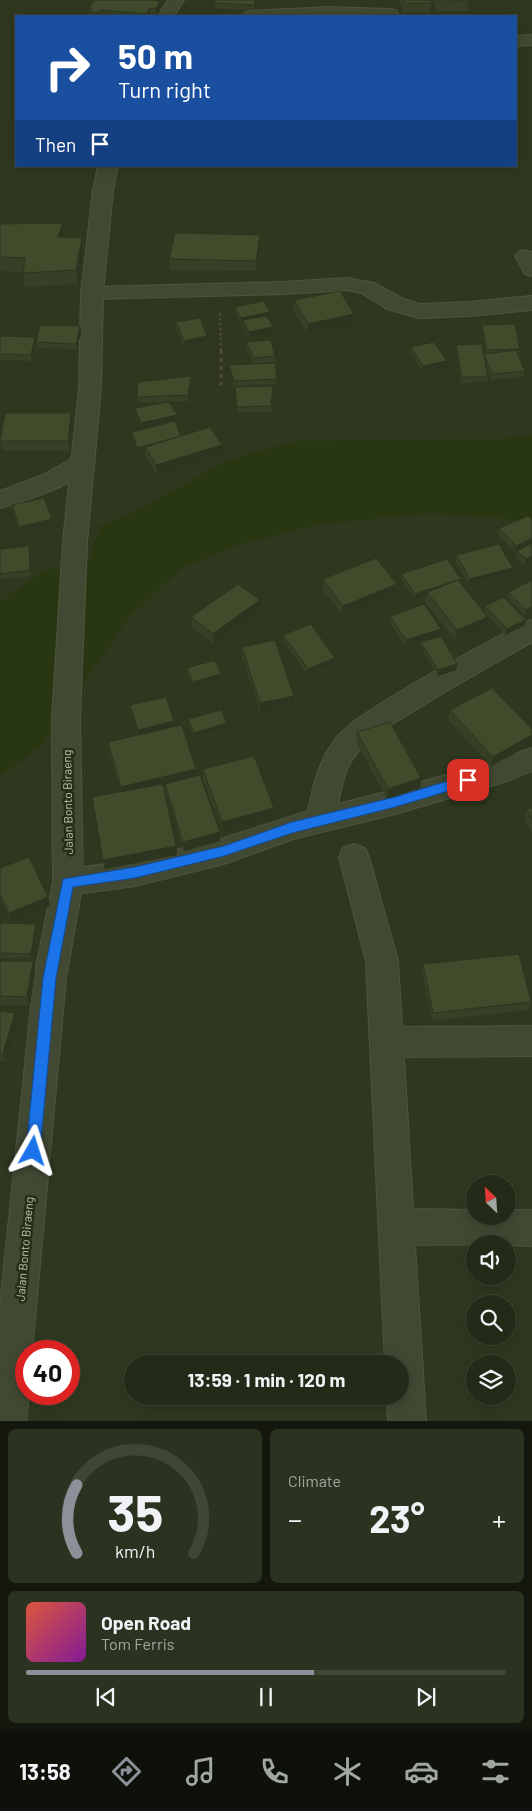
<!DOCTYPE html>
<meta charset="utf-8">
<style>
:root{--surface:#232a17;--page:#2b3220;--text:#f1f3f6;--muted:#a3a7a1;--line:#404636;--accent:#8c9099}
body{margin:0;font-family:Barlow,sans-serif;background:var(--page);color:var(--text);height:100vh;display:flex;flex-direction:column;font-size:19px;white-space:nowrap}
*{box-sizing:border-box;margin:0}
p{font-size:16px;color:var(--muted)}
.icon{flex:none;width:28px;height:28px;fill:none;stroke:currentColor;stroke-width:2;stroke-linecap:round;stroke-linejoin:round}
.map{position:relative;height:1421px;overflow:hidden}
.sheet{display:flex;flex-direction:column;gap:8px;padding:8px;background:#13170d;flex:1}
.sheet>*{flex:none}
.banner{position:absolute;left:15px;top:15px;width:502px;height:152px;border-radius:0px;box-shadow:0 2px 12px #0003,0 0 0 1px var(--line);background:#1a4fa0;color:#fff;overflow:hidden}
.needle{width:32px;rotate:335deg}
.controls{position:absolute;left:466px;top:1175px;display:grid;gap:10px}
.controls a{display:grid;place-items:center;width:50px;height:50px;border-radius:50%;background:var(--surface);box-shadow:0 2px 12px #0003,0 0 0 1px var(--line);font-size:25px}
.speed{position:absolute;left:15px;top:1340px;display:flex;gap:10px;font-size:25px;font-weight:700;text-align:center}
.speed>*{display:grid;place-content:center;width:65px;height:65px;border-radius:50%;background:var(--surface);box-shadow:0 2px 12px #0003,0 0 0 1px var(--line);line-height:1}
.speed .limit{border:8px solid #d22;background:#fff;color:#111}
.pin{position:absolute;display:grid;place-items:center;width:42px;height:42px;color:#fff;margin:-21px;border-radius:10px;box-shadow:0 2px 8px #0006}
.me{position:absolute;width:55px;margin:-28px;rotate:6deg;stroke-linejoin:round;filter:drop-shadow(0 0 4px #0008)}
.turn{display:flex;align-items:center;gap:18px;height:105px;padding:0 20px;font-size:22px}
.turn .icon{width:65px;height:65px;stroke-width:2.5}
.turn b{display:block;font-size:35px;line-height:42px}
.then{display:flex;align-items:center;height:48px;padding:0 20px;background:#0003;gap:10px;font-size:19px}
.big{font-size:38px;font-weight:700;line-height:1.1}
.sheet .widget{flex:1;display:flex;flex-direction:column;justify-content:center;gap:8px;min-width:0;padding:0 18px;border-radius:8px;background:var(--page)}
.sheet .dial{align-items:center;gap:0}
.dial svg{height:130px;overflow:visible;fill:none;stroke:var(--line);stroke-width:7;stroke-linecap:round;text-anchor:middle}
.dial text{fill:var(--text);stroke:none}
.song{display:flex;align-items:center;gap:15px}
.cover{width:60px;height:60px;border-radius:8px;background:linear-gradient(135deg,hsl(10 70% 55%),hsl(290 70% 35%))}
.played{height:5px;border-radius:2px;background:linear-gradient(90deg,var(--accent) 60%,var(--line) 60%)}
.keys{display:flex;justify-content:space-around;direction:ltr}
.heat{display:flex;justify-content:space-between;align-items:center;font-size:28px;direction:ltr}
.sheet .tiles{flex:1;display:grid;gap:8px;grid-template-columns:1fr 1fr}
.widget:last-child{grid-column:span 2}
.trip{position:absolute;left:124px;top:1355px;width:285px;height:50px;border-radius:25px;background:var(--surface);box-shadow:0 2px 12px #0003,0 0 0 1px var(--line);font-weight:700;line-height:50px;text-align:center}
.menu{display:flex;height:80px;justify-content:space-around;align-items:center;background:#0e1109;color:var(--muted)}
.menu .icon{width:35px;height:35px}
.menu .current{color:var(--accent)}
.menu b{font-size:22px;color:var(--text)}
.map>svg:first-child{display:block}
.water{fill:#293612}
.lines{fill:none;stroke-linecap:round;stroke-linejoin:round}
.minor-casing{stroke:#4d553f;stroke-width:2}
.tertiary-casing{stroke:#4d553f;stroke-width:2}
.path-far1{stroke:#524e39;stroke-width:2;stroke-dasharray:2.5 2.5;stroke-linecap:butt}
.path{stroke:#524e39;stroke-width:3;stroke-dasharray:4 4;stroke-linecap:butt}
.minor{fill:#414933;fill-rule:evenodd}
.tertiary{fill:#414933;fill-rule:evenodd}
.wall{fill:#374026}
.shaded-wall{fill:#2d341f}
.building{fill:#404b2c;stroke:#2d341f}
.route{fill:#1a73e8;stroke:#114b97}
.labels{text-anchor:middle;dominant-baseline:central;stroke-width:5;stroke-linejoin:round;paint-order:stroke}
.street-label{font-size:12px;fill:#bcc6ad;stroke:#262d18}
</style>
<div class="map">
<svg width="532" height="1421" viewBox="0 0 532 1421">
<rect width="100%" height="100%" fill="#2f381f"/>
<polygon class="water" points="532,435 532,521 430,513 316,525 237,545 182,568 130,616 39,748 0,776 0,602 46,569 68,569 88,565 100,526 137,511 228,460 297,441 503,439"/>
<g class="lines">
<defs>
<g id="minor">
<polygon points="329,7 390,9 396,10 398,14 397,16 243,16 245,12 251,11"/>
<polygon points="532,35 532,45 516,46 516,36"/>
<polygon points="525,250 532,252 532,276 525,274 515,256 518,252"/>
<polygon points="347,278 374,283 403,299 420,304 470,302 532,296 532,310 470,316 419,318 387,309 361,293 347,290 284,294 92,299 85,298 81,293 85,288 92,287 284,282"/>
<path d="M 83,455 L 91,457 L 95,463 C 84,482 22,502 0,508 L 0,491 L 43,475 L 75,457 Z"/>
<path d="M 532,620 L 532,642 C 492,665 451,687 412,712 C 391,725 366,738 352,760 C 344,772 341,789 338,804 C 404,788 468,769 532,748 L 532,771 L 504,782 L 395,814 L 293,839 L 224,864 L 135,886 L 68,895 L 57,891 L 53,882 L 57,873 L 68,869 L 135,860 L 224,838 L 308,811 C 313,785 320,758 337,737 C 352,720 374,708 393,696 C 435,670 479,647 523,623 Z"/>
<polygon points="354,844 365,848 369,857 398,961 402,1027 532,1026 532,1056 404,1057 413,1209 475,1210 475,1216 508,1216 508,1210 532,1210 532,1246 508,1245 508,1244 415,1245 426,1421 388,1421 387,1396 400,1396 400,1364 385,1364 366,961 339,857 343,848"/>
</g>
<g id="tertiary">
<polygon points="168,0 184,0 174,16 158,16"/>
<polygon points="98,166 118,166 113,190 103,293 101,388 87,542 80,719 83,882 66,978 32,1351 26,1351 26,1394 29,1394 26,1421 0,1421 0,1305 34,978 53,882 52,719 63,542 79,388 81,293 93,190"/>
</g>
</defs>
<use href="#minor" class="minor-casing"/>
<use href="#tertiary" class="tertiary-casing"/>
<polyline class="path-far1" points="220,313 221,351"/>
<polyline class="path" points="221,350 221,385"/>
<use href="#minor" class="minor"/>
<use href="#tertiary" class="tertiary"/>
</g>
<g class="wall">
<polygon points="94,0 153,0 160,1 160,11 157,16 90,16 89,8"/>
<polygon points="257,0 254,10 214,8 214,3"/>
<polygon points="400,0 430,0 431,3 430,12 403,13"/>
<polygon points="434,0 468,0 467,11 437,12"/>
<polygon points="0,224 65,236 64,237 82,238 84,252 78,284 25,287 23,272 0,271"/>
<polygon points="261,245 256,271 169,270 169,259"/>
<polygon points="294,300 353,325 307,334 294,311"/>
<polygon points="235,307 270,318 268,318 273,333 249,338 243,326 243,323 241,324 235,312"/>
<polygon points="176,322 207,336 207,341 184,347 176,327"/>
<polygon points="482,325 520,349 519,354 518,354 525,371 524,377 491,380 486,368 488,377 487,382 461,383 456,351 456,345 484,354 486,353 482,331"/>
<polygon points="80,326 81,332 77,349 37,348 36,343 32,361 0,360 0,336 36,341"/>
<polygon points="246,342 275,356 275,362 257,364 277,379 277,384 234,386 230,370 229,365 254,364 246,348"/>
<polygon points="411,347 446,367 422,372 411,352"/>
<polygon points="191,376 191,381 189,401 138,403 137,397"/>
<polygon points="273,386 271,412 238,412 235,387"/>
<polygon points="135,408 177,420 142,428 136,413"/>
<polygon points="71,413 73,423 69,451 2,451 0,439"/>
<polygon points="132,432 181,436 222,445 222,455 157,475 146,457 145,452 138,454 133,438"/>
<polygon points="12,505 53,525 20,532 13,511"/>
<polygon points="532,520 532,561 525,565 516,557 517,551 522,549 515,552 498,534 499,528"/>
<polygon points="29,546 31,576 0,579 0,549"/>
<polygon points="456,555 512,573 469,584 455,561"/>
<polygon points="401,574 461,579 460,583 486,627 455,640 425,602 426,595 415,599 401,579"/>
<polygon points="323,579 397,584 396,594 342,615 322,589"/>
<polygon points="532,580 532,612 525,616 507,597 508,592"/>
<polygon points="260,600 260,610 213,644 192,627 191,617"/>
<polygon points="485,606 525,625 505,635 484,611"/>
<polygon points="390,616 440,634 405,646 389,621"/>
<polygon points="283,635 335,664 307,674 283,640"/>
<polygon points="421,642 457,664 456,670 438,676 421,647"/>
<polygon points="242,647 294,696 294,705 260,712 242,657"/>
<polygon points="187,668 221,674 221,679 194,687 187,673"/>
<polygon points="130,705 175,726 139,735 131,711"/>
<polygon points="450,710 532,729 491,766 448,720"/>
<polygon points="188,719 227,728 194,738 189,725"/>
<polygon points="357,732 421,778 420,788 387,799 356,742"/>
<polygon points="108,742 196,776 220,832 220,841 184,851 166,793 165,786 164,786 176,846 177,855 105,869 92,797 121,791 109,752"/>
<polygon points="203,769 274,808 274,817 223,831 203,779"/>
<polygon points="532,808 532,834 524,818 527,809"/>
<polygon points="0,868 48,897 50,906 11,922 0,897"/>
<polygon points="0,923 36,924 37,929 32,958 0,958"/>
<polygon points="0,961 35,970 30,1005 0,1005"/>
<polygon points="423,964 531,1002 528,1010 432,1021 422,973"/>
<polygon points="0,1011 15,1013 17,1022 6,1062 0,1061"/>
</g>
<g class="shaded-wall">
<polygon points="255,0 257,0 254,10 254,5"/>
<polygon points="160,1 160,11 157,16 156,16 156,9"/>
<polygon points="150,8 151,16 147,16 147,14"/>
<polygon points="63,223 65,236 60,250 58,237"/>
<polygon points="260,235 261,245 256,271 256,261"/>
<polygon points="82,238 84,252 78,284 76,270"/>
<polygon points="270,312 270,318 245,323 243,320 243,323 241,324 241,318"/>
<polygon points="354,314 353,325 307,334 308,324"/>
<polygon points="80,326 81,332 77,349 76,344"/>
<polygon points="273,327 273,333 249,338 249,332"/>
<polygon points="207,336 207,341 184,347 184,341"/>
<polygon points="35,337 36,342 32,361 31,355"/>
<polygon points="447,361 446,367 422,372 423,366"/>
<polygon points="191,376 191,381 189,401 188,395"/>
<polygon points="71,413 73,423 69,451 68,441"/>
<polygon points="177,415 177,420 142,428 141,423"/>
<polygon points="182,437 145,447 145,452 138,454 137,448"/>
<polygon points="222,445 222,455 157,475 156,465"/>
<polygon points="52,519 53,525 20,532 19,527"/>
<polygon points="532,539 532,544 515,552 516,546"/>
<polygon points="29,546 30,551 31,576 30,570"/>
<polygon points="532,556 532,561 525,565 526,559"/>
<polygon points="513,568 512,573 469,584 470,579"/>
<polygon points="461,579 460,584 427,592 426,595 415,599 415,594"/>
<polygon points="397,584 396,594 342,615 343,606"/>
<polygon points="260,600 260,610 213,644 213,634"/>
<polygon points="532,607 532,612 525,616 526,610"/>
<polygon points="488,617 486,627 455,640 457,630"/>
<polygon points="526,620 525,625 505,635 507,629"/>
<polygon points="441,629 440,634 405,646 406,640"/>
<polygon points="335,658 335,664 307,674 308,669"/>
<polygon points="457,664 456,670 438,676 438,670"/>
<polygon points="221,674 221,679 194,687 193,682"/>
<polygon points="294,696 294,705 260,712 260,703"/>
<polygon points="174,721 175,726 139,735 138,730"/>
<polygon points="227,723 227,728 194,738 194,733"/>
<polygon points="532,735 532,744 491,766 493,757"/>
<polygon points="196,769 196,778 123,797 121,787"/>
<polygon points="421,778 420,788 387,799 388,789"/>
<polygon points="274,808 274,817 223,831 222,822"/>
<polygon points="220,832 220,841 184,851 183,842"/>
<polygon points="176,846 177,855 105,869 103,860"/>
<polygon points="48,897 50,906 11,922 9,913"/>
<polygon points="36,924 37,929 32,958 31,954"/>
<polygon points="33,961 35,970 30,1005 27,997"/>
<polygon points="15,1013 17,1022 6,1062 3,1054"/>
</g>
<g class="building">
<polygon points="94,0 147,0 160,1 156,9 150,8 147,14 100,10 98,13 90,12 92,8 89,8"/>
<polygon points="215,0 255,0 254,5 214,3"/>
<polygon points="403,0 430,0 431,3 404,3"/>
<polygon points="437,0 468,0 468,1 438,2"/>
<polygon points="63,223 58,237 82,238 76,270 23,273 25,258 0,257 0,224"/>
<polygon points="175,233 260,235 256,261 169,259"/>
<polygon points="340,291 354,314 308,324 294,300"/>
<polygon points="264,301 270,312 241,318 235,307"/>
<polygon points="267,316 273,327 249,332 243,320"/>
<polygon points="200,318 207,336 184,341 176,322"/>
<polygon points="515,324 520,349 487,350 482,325"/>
<polygon points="40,325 80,326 76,344 36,342"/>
<polygon points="0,336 35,337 31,355 0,354"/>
<polygon points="271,340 275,356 254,358 246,342"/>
<polygon points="434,342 447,361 423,366 411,347"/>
<polygon points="482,344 488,377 462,377 456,345"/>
<polygon points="516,350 525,371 492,374 484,354"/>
<polygon points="275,363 277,379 234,381 229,365"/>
<polygon points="191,376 188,395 137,397 138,382"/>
<polygon points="273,386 271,406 237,407 235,387"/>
<polygon points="169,402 177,415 141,423 135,408"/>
<polygon points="5,413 71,413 68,441 0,441"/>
<polygon points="175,421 181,436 137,448 132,432"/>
<polygon points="210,427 222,445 156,465 145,447"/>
<polygon points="44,498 52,519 19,527 12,505"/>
<polygon points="528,516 532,520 532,539 516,546 499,528"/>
<polygon points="532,543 532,556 526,559 517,551"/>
<polygon points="499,544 513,568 470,579 456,555"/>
<polygon points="29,546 30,570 0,574 0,549"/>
<polygon points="376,558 397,584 343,606 323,579"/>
<polygon points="447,559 461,579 415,594 401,574"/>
<polygon points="458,580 488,617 457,630 427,592"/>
<polygon points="532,580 532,607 526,610 508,592"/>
<polygon points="238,584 260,600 213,634 191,617"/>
<polygon points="504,597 526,620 507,629 485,606"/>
<polygon points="424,604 441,629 406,640 390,616"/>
<polygon points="311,624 335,658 308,669 283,635"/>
<polygon points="441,636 457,664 438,670 421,642"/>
<polygon points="275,640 294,696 260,703 242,647"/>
<polygon points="215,660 221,674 193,682 187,668"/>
<polygon points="492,688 532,729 532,735 493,757 450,710"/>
<polygon points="166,697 174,721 138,730 130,705"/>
<polygon points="221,710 227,723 194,733 188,719"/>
<polygon points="390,722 421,778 388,789 357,732"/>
<polygon points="182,725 196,769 121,787 108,742"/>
<polygon points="254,756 274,808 222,822 203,769"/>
<polygon points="200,775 220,832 183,842 165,784"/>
<polygon points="163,784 176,846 103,860 92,797"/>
<polygon points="532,808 532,820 527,809"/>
<polygon points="29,857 48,897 9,913 0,894 0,868"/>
<polygon points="0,923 36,924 31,954 0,953"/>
<polygon points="519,954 531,1002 433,1013 423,964"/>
<polygon points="0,961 33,961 27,997 0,996"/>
<polygon points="0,1011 15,1013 3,1054 0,1053"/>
</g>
<polygon class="route" points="468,775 472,777 474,780 472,784 395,807 292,833 224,856 135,878 73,887 56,978 40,1151 38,1156 33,1158 28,1156 26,1151 43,978 63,879 135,867 224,846 292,822 395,797"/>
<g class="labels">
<g class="street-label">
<text transform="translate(67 802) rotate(-91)">Jalan Bonto Biraeng</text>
<text transform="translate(24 1249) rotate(-85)">Jalan Bonto Biraeng</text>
</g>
</g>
</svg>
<div class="controls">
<a><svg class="needle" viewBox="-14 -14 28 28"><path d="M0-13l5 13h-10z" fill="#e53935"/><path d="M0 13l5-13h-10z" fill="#a3a7a1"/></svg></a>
<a><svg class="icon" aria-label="sound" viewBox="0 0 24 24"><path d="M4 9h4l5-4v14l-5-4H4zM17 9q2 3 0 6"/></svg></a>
<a><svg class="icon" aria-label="search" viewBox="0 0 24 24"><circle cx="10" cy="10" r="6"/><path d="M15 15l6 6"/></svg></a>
<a><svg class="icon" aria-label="layers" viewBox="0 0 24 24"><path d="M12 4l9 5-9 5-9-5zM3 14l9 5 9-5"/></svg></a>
</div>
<div class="speed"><div class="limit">40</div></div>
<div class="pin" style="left:468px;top:780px;background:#d93025"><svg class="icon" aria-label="arrive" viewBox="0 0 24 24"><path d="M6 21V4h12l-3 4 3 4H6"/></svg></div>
<svg class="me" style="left:33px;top:1151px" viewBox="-20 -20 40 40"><path d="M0-17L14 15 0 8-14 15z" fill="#1a73e8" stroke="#fff" stroke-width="4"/></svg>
<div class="trip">13:59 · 1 min · 120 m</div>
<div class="banner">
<div class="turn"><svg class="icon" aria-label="right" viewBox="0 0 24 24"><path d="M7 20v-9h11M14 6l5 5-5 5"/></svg><div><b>50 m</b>Turn right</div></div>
<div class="then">Then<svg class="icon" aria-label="arrive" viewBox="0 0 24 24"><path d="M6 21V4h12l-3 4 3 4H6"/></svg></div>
</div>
</div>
<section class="sheet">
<div class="tiles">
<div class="widget dial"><svg viewBox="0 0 100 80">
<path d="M14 69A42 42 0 1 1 86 69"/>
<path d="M14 69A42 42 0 0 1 14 27" stroke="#8c9099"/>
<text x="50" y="56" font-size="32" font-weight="700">35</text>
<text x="50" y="72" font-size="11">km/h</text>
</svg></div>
<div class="widget"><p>Climate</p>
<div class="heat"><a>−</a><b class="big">23°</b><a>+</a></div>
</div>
<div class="widget">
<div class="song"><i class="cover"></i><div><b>Open Road</b><p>Tom Ferris</p></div></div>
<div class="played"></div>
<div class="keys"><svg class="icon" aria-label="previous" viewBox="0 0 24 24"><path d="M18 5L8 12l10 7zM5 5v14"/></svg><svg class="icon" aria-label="pause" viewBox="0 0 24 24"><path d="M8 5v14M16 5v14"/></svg><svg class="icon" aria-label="next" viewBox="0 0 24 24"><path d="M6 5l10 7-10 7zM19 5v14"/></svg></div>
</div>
</div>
</section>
<nav class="menu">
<b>13:58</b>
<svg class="icon current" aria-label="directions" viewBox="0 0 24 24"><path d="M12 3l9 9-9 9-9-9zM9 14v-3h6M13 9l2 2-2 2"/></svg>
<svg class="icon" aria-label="music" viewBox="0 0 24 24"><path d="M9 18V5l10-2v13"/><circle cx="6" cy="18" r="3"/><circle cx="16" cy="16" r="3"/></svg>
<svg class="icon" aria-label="phone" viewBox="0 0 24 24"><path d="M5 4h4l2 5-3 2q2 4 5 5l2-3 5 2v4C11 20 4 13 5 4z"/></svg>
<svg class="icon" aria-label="climate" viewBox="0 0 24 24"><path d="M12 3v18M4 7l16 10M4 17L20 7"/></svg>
<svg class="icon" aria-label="car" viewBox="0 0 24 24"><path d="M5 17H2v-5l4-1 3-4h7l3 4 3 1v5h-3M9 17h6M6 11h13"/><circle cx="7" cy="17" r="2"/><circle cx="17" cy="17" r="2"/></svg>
<svg class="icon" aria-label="filters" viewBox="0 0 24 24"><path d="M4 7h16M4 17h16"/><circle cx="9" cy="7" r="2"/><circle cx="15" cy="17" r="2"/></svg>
</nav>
